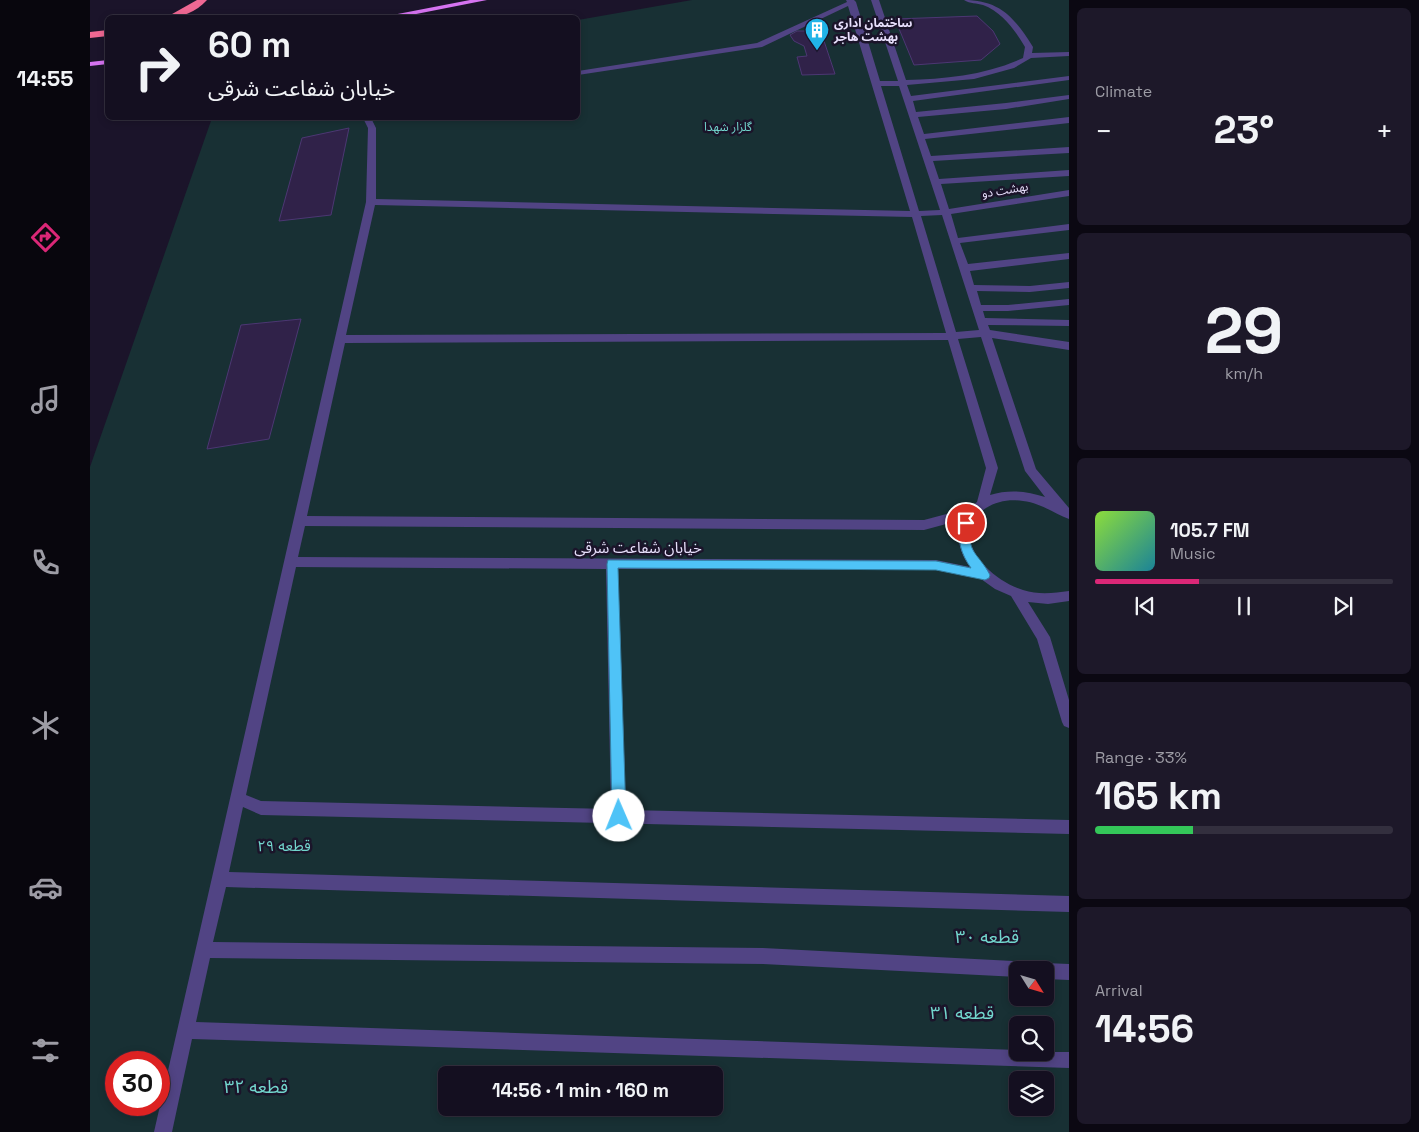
<!DOCTYPE html>
<meta charset="utf-8">
<style>
:root{--surface:#140f20;--page:#1d1829;--text:#f1f3f6;--muted:#9d9ca5;--line:#332f3e;--accent:#db2777}
body{margin:0;font-family:"Space Grotesk","Noto Sans Arabic",sans-serif;background:var(--page);color:var(--text);height:100vh;display:flex;flex-direction:column;font-size:19px;white-space:nowrap}
*{box-sizing:border-box;margin:0}
p{font-size:16px;color:var(--muted)}
.icon{flex:none;width:28px;height:28px;fill:none;stroke:currentColor;stroke-width:2;stroke-linecap:round;stroke-linejoin:round}
.map{position:relative;flex:1;overflow:hidden}
.sheet{display:flex;flex-direction:column;gap:8px;padding:8px;background:#0b0812;width:350px}
.sheet>*{flex:none}
.top-card{position:absolute;left:15px;top:15px;width:475px;height:105px;border-radius:8px;box-shadow:0 2px 8px #0003,0 0 0 1px var(--line);background:#140f20;color:var(--text);overflow:hidden}
.needle{width:32px;rotate:127deg}
.fabs{position:absolute;left:919px;top:961px;display:grid;gap:10px}
.fabs a{display:grid;place-items:center;width:45px;height:45px;border-radius:8px;background:var(--surface);box-shadow:0 2px 8px #0003,0 0 0 1px var(--line);font-size:25px}
.speed{position:absolute;left:15px;top:1051px;display:flex;gap:10px;font-size:25px;font-weight:700;text-align:center}
.speed>*{display:grid;place-content:center;width:65px;height:65px;border-radius:50%;background:var(--surface);box-shadow:0 2px 8px #0003,0 0 0 1px var(--line);line-height:1}
.speed .limit{border:8px solid #d22;background:#fff;color:#111}
.pin{position:absolute;display:grid;place-items:center;width:42px;height:42px;color:#fff;margin:-21px;border:2px solid #fff;border-radius:50%;box-shadow:0 1px 5px #0007}
.me{position:absolute;width:55px;margin:-28px;rotate:359deg;stroke-linejoin:round;filter:drop-shadow(0 0 4px #0008)}
.turn{display:flex;align-items:center;gap:18px;height:105px;padding:0 20px;font-size:22px}
.turn .icon{width:65px;height:65px;stroke-width:2.5}
.turn b{display:block;font-size:35px;line-height:42px}
.big{font-size:38px;font-weight:600;line-height:1.1}
.sheet .tile{flex:1;display:flex;flex-direction:column;justify-content:center;gap:8px;min-width:0;padding:0 18px;border-radius:8px;background:var(--page)}
.sheet .dial{align-items:center;gap:0}
.dial b{font-size:65px;line-height:1}
.song{display:flex;align-items:center;gap:15px}
.cover{width:60px;height:60px;border-radius:8px;background:linear-gradient(135deg,hsl(90 70% 55%),hsl(190 70% 35%))}
.played{height:5px;border-radius:2px;background:linear-gradient(90deg,var(--accent) 35%,var(--line) 35%)}
.keys{display:flex;justify-content:space-around;direction:ltr}
.heat{display:flex;justify-content:space-between;align-items:center;font-size:28px;direction:ltr}
.charge{height:8px;border-radius:4px;background:linear-gradient(90deg,#34c759 33%,var(--line) 0)}
.trip{position:absolute;left:348px;top:1066px;width:285px;height:50px;border-radius:8px;background:var(--surface);box-shadow:0 2px 8px #0003,0 0 0 1px var(--line);font-weight:600;line-height:50px;text-align:center}
main{display:flex;flex:1;min-height:0}
.menu{display:flex;flex-direction:column;width:90px;justify-content:space-around;align-items:center;background:#08060d;color:var(--muted)}
.menu .icon{width:35px;height:35px}
.menu .current{color:var(--accent)}
.menu b{font-size:22px;color:var(--text)}
.map>svg:first-child{display:block}
.green{fill:#183034;fill-rule:evenodd}
.building{fill:#302249;stroke:#4c3773}
.lines{fill:none;stroke-linecap:round;stroke-linejoin:round}
.minor{fill:#514484;fill-rule:evenodd}
.major{fill:#d573f0;fill-rule:evenodd}
.highway{fill:#ef6893;fill-rule:evenodd}
.route{fill:#4fc3f7;stroke:#337fa1}
.labels{text-anchor:middle;dominant-baseline:central;stroke-width:5;stroke-linejoin:round;paint-order:stroke}
.far-poi-label{font-size:12px;font-weight:bold;fill:#e8e0fc;stroke:#1b142a;text-anchor:start}
.far-park-label{font-size:12px;fill:#72d6cd;stroke:#1b142a}
.far-street-label{font-size:12px;fill:#e8e0fc;stroke:#1b142a}
.street-label{font-size:15px;fill:#e8e0fc;stroke:#1b142a}
.park-label{font-size:15px;fill:#72d6cd;stroke:#1b142a}
.near-park-label{font-size:18px;fill:#72d6cd;stroke:#1b142a}
</style>
<main>
<nav class="menu">
<b>14:55</b>
<svg class="icon current" aria-label="directions" viewBox="0 0 24 24"><path d="M12 3l9 9-9 9-9-9zM9 14v-3h6M13 9l2 2-2 2"/></svg>
<svg class="icon" aria-label="music" viewBox="0 0 24 24"><path d="M9 18V5l10-2v13"/><circle cx="6" cy="18" r="3"/><circle cx="16" cy="16" r="3"/></svg>
<svg class="icon" aria-label="phone" viewBox="0 0 24 24"><path d="M5 4h4l2 5-3 2q2 4 5 5l2-3 5 2v4C11 20 4 13 5 4z"/></svg>
<svg class="icon" aria-label="climate" viewBox="0 0 24 24"><path d="M12 3v18M4 7l16 10M4 17L20 7"/></svg>
<svg class="icon" aria-label="car" viewBox="0 0 24 24"><path d="M5 17H2v-5l4-1 3-4h7l3 4 3 1v5h-3M9 17h6M6 11h13"/><circle cx="7" cy="17" r="2"/><circle cx="17" cy="17" r="2"/></svg>
<svg class="icon" aria-label="filters" viewBox="0 0 24 24"><path d="M4 7h16M4 17h16"/><circle cx="9" cy="7" r="2"/><circle cx="15" cy="17" r="2"/></svg>
</nav>
<div class="map">
<svg width="979" height="1132" viewBox="0 0 979 1132">
<rect width="100%" height="100%" fill="#1b142a"/>
<path class="green" d="M 602,0 L 979,0 L 979,1132 L 0,1132 L 0,467 L 122,118 L 488,118 L 488,20 ZM 928,970 L 955,970 L 955,998 L 928,998 ZM 928,1025 L 955,1025 L 955,1052 L 928,1052 ZM 26,1062 L 69,1062 L 69,1105 L 26,1105 ZM 356,1075 L 624,1075 L 624,1108 L 356,1108 ZM 928,1080 L 955,1080 L 955,1108 L 928,1108 Z"/>
<g class="building">
<polygon points="887,16 903,31 910,44 891,60 824,65 805,19"/>
<polygon points="707,31 721,31 732,35 745,74 712,75 707,57 717,56 714,46 704,41 700,35"/>
<polygon points="259,128 241,215 189,221 212,138"/>
<polygon points="211,319 179,439 117,449 151,325"/>
</g>
<g class="lines">
<path class="minor" d="M 756,0 L 764,0 L 766,2 L 790,81 L 808,81 L 781,0 L 789,0 L 816,80 C 856,79 896,75 933,58 L 935,47 C 925,30 912,12 893,5 C 887,3 880,4 874,0 C 910,0 925,18 943,47 L 942,53 L 979,52 L 979,56 L 941,58 L 924,68 L 884,79 L 817,85 L 821,96 L 979,76 L 979,80 L 823,101 L 826,112 L 916,103 L 979,95 L 979,99 L 916,109 L 828,117 L 834,134 L 979,117 L 979,123 L 835,139 L 841,156 L 979,147 L 979,153 L 843,161 L 849,179 L 979,170 L 979,176 L 851,184 L 859,209 L 979,190 L 979,196 L 861,214 L 868,238 L 979,224 L 979,230 L 870,243 L 878,264 L 979,253 L 979,259 L 880,271 L 884,285 L 940,286 L 979,282 L 979,288 L 940,292 L 887,291 L 891,305 L 918,305 L 979,299 L 979,305 L 918,311 L 893,311 L 895,318 L 979,320 L 979,326 L 898,325 L 900,330 L 979,342 L 979,350 L 902,338 L 946,469 L 979,508 L 979,519 C 963,513 951,503 933,501 C 920,499 907,501 896,508 C 854,536 901,581 933,590 C 949,595 964,593 979,591 L 979,601 L 958,604 L 938,602 L 960,637 L 979,700 L 979,728 L 974,726 L 972,722 L 947,639 L 921,596 L 905,589 L 891,579 L 846,570 L 528,569 L 536,810 L 979,820 L 979,834 L 171,815 L 153,807 L 139,872 L 979,896 L 979,912 L 136,887 L 123,942 L 673,948 L 940,962 L 946,964 L 948,969 L 949,965 L 955,963 L 979,964 L 979,980 L 955,979 L 955,970 L 928,970 L 928,977 L 673,964 L 120,958 L 106,1022 L 928,1050 L 928,1052 L 979,1052 L 979,1068 L 102,1039 L 82,1132 L 64,1132 L 276,202 L 278,128 L 273,118 L 281,118 L 286,128 L 286,199 L 820,211 L 758,6 L 672,47 L 488,75 L 488,71 L 667,43 L 757,2 ZM 791,86 L 809,86 L 850,210 L 829,211 ZM 285,205 L 822,217 L 856,333 L 256,335 ZM 852,215 L 889,330 L 866,332 L 831,216 ZM 891,337 L 935,471 L 955,497 C 937,491 919,489 900,495 L 908,468 L 868,339 ZM 858,340 L 896,468 L 887,502 L 879,508 L 834,520 L 217,516 L 255,343 ZM 871,520 C 865,536 870,553 880,567 L 846,560 L 208,557 L 215,526 L 834,530 ZM 206,567 L 516,569 L 521,809 L 171,801 L 156,795 Z"/>
<g class="major">
<polygon points="380,0 397,0 306,18 287,18"/>
<polygon points="18,60 18,64 0,66 0,62"/>
</g>
<g class="highway">
<path d="M 107,0 L 117,0 C 106,12 91,18 75,18 Z"/>
<polygon points="18,30 18,36 0,38 0,32"/>
</g>
</g>
<path class="route" d="M 876,519 L 881,523 C 876,554 888,552 900,575 L 899,578 L 895,580 L 846,570 L 528,568 L 536,816 L 534,821 L 529,823 L 524,821 L 522,816 L 517,564 L 518,560 L 846,561 L 881,568 C 871,554 867,540 870,523 Z"/>
<defs>
<symbol id="building-pin" viewBox="-11 -11 22 30"><path d="M0 17L-7.5 6A9.5 9.5 0 1 1 7.5 6Z" fill="#21b4e8" stroke="#1b142a"/><path d="M-4-6H4V6H1V3H-1V6H-4ZM-2.5-4.3h1.7v1.8h-1.7ZM.8-4.3h1.7v1.8H.8ZM-2.5-1h1.7V.8h-1.7ZM.8-1h1.7V.8H.8Z" fill="#fff"/></symbol>
</defs>
<g fill-rule="evenodd">
<use href="#building-pin" x="713" y="16" width="28" height="38"/>
</g>
<g class="labels">
<g class="far-poi-label">
<text x="744" y="23">ساختمان اداری<tspan x="744" dy="14">بهشت هاجر</tspan></text>
</g>
<g class="far-park-label">
<text x="638" y="127">گلزار شهدا</text>
</g>
<g class="far-street-label">
<text transform="translate(915 190) rotate(-9)">بهشت دو</text>
</g>
<g class="street-label">
<text x="548" y="547">خیابان شفاعت شرقی</text>
</g>
<g class="park-label">
<text x="194" y="845">قطعه ۲۹</text>
</g>
<g class="near-park-label">
<text x="897" y="936">قطعه ۳۰</text>
<text x="872" y="1012">قطعه ۳۱</text>
<text x="166" y="1086">قطعه ۳۲</text>
</g>
</g>
</svg>
<div class="fabs">
<a><svg class="needle" viewBox="-14 -14 28 28"><path d="M0-13l5 13h-10z" fill="#e53935"/><path d="M0 13l5-13h-10z" fill="#9d9ca5"/></svg></a>
<a><svg class="icon" aria-label="search" viewBox="0 0 24 24"><circle cx="10" cy="10" r="6"/><path d="M15 15l6 6"/></svg></a>
<a><svg class="icon" aria-label="layers" viewBox="0 0 24 24"><path d="M12 4l9 5-9 5-9-5zM3 14l9 5 9-5"/></svg></a>
</div>
<div class="speed"><div class="limit">30</div></div>
<div class="pin" style="left:876px;top:523px;background:#d93025"><svg class="icon" aria-label="arrive" viewBox="0 0 24 24"><path d="M6 21V4h12l-3 4 3 4H6"/></svg></div>
<svg class="me" style="left:529px;top:816px" viewBox="-20 -20 40 40"><circle r="19" fill="#fff"/><path d="M0-13L10 11 0 6-10 11z" fill="#4fc3f7"/></svg>
<div class="trip">14:56 · 1 min · 160 m</div>
<div class="top-card">
<div class="turn"><svg class="icon" aria-label="right" viewBox="0 0 24 24"><path d="M7 20v-9h11M14 6l5 5-5 5"/></svg><div><b>60 m</b>خیابان شفاعت شرقی</div></div>
</div>
</div>
<section class="sheet">
<div class="tile"><p>Climate</p>
<div class="heat"><a>−</a><b class="big">23°</b><a>+</a></div>
</div>
<div class="tile dial"><b>29</b><p>km/h</p></div>
<div class="tile">
<div class="song"><i class="cover"></i><div><b>105.7 FM</b><p>Music</p></div></div>
<div class="played"></div>
<div class="keys"><svg class="icon" aria-label="previous" viewBox="0 0 24 24"><path d="M18 5L8 12l10 7zM5 5v14"/></svg><svg class="icon" aria-label="pause" viewBox="0 0 24 24"><path d="M8 5v14M16 5v14"/></svg><svg class="icon" aria-label="next" viewBox="0 0 24 24"><path d="M6 5l10 7-10 7zM19 5v14"/></svg></div>
</div>
<div class="tile"><p>Range · 33%</p><b class="big">165 km</b><div class="charge"></div></div>
<div class="tile"><p>Arrival</p><b class="big">14:56</b></div>
</section>
</main>
